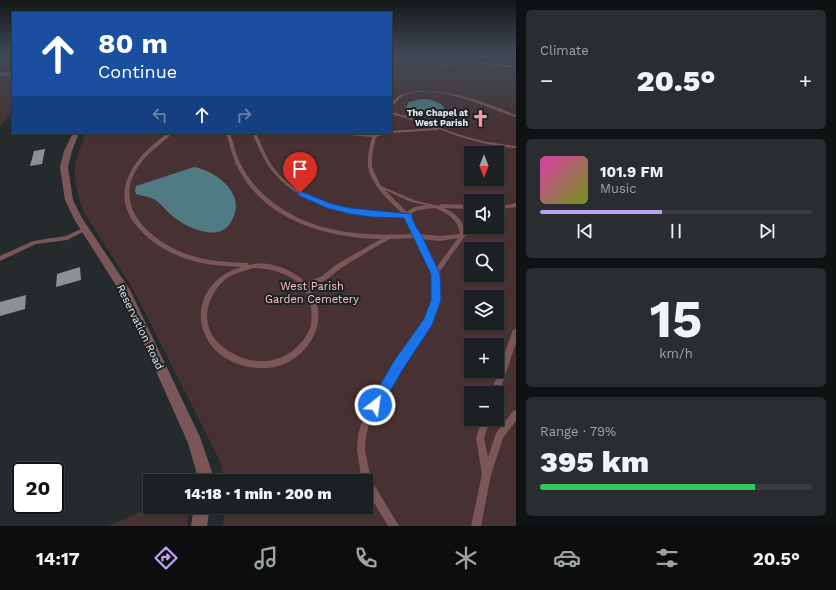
<!DOCTYPE html>
<meta charset="utf-8">
<style>
:root{--surface:#1c2022;--page:#292d2f;--text:#f1f3f6;--muted:#a0a3a5;--line:#3a3e40;--accent:#bca0f2}
body{margin:0;font-family:"Work Sans",sans-serif;background:var(--page);color:var(--text);height:100vh;display:flex;flex-direction:column;font-size:15px;white-space:nowrap}
*{box-sizing:border-box;margin:0}
p{font-size:13px;color:var(--muted)}
.icon{flex:none;width:22px;height:22px;fill:none;stroke:currentColor;stroke-width:2;stroke-linecap:round;stroke-linejoin:round}
.map{position:relative;flex:1;overflow:hidden}
.sheet{display:flex;flex-direction:column;gap:10px;padding:10px;background:#0f1213;width:320px}
.sheet>*{flex:none}
.hud{position:absolute;left:12px;top:12px;width:380px;height:122px;border-radius:0px;box-shadow:0 1px 3px #0004,0 0 0 1px var(--line);background:#1a4fa0;color:#fff;overflow:hidden}
.needle{width:26px;rotate:180deg}
.tools{position:absolute;left:464px;top:146px;display:grid;gap:8px}
.tools a{display:grid;place-items:center;width:40px;height:40px;border-radius:0px;background:var(--surface);box-shadow:0 1px 3px #0004,0 0 0 1px var(--line);font-size:20px}
.speed{position:absolute;left:12px;top:462px;display:flex;gap:8px;font-size:20px;font-weight:700;text-align:center}
.speed>*{display:grid;place-content:center;width:52px;height:52px;border-radius:50%;background:var(--surface);box-shadow:0 1px 3px #0004,0 0 0 1px var(--line);line-height:1}
.speed .limit{border:2px solid #111;border-radius:6px;background:#fff;color:#111}
.pin{position:absolute;display:grid;place-items:center;width:34px;height:34px;color:#fff;margin:-41px -17px;border-radius:50% 50% 50% 0;rotate:-45deg;box-shadow:0 0 4px #0007}
.pin .icon{rotate:45deg}
.me{position:absolute;width:44px;margin:-22px;rotate:30deg;stroke-linejoin:round;filter:drop-shadow(0 0 3px #0008)}
.turn{display:flex;align-items:center;gap:14px;height:84px;padding:0 20px;font-size:18px}
.turn .icon{width:52px;height:52px;stroke-width:2.5}
.turn b{display:block;font-size:28px;line-height:34px}
.lanes{display:flex;align-items:center;height:38px;padding:0 20px;background:#0003;justify-content:center;gap:20px;direction:ltr}
.lanes .off{opacity:.35}
.big{font-size:30px;font-weight:800;line-height:1.1}
.sheet .widget{flex:1;display:flex;flex-direction:column;justify-content:center;gap:6px;min-width:0;padding:0 14px;border-radius:6px;background:var(--page)}
.sheet .dial{align-items:center;gap:0}
.dial b{font-size:52px;line-height:1}
.song{display:flex;align-items:center;gap:12px}
.cover{width:48px;height:48px;border-radius:6px;background:linear-gradient(135deg,hsl(320 70% 55%),hsl(80 70% 35%))}
.played{height:4px;border-radius:2px;background:linear-gradient(90deg,var(--accent) 45%,var(--line) 45%)}
.keys{display:flex;justify-content:space-around;direction:ltr}
.heat{display:flex;justify-content:space-between;align-items:center;font-size:22px;direction:ltr}
.charge{height:6px;border-radius:3px;background:linear-gradient(90deg,#34c759 79%,var(--line) 0)}
.trip{position:absolute;left:143px;top:474px;width:230px;height:40px;border-radius:0px;background:var(--surface);box-shadow:0 1px 3px #0004,0 0 0 1px var(--line);font-weight:800;line-height:40px;text-align:center}
.dock{display:flex;height:64px;justify-content:space-around;align-items:center;background:#0b0d0e;color:var(--muted)}
.dock .icon{width:28px;height:28px}
.dock .active{color:var(--accent)}
.dock b{font-size:18px;color:var(--text)}
main{display:flex;flex:1;min-height:0}
.map>svg:first-child{display:block}
.green{fill:#473133;fill-rule:evenodd}
.water{fill:#507b85}
.building{fill:#8b9294}
.lines{fill:none;stroke-linecap:round;stroke-linejoin:round}
.path{stroke:#8c9193;stroke-width:1;stroke-dasharray:1.5 1;stroke-linecap:butt}
.service{fill:#7b5659;fill-rule:evenodd}
.minor{fill:#7b5659;fill-rule:evenodd}
.route{fill:#1a73e8;stroke:#114b97}
.labels{text-anchor:middle;dominant-baseline:central;stroke-width:4;stroke-linejoin:round;paint-order:stroke}
.far-poi-label{font-size:9px;font-weight:bold;fill:#e5e9ea;stroke:#1c2223;text-anchor:end}
.park-label{font-size:11px;fill:#fcc4c8;stroke:#1c2223}
.street-label{font-size:11px;fill:#e5e9ea;stroke:#1c2223}
</style>
<main>
<div class="map">
<svg width="516" height="526" viewBox="0 0 516 526">
<rect width="100%" height="100%" fill="#252b2d"/>
<g class="green">
<polygon points="0,55 13,55 13,67 0,70"/>
<path d="M 391,55 L 429,55 L 468,64 L 516,69 L 516,526 L 223,526 L 225,507 L 366,507 L 366,481 L 223,481 L 221,463 L 132,287 L 85,214 L 78,196 L 75,181 L 75,164 L 85,133 L 391,133 ZM 471,153 L 497,153 L 497,179 L 471,179 ZM 471,201 L 497,201 L 497,227 L 471,227 ZM 471,249 L 497,249 L 497,275 L 471,275 ZM 471,297 L 497,297 L 497,323 L 471,323 ZM 471,345 L 497,345 L 497,371 L 471,371 ZM 471,393 L 497,393 L 497,419 L 471,419 Z"/>
<polygon points="0,75 13,75 13,109 0,127"/>
<polygon points="152,507 189,507 187,526 108,526"/>
</g>
<g class="water">
<path d="M 421,99 C 430,99 443,101 446,112 C 439,117 413,114 405,109 L 409,102 Z"/>
<path d="M 194,167 C 217,171 247,195 232,220 C 229,226 225,230 218,232 C 205,235 185,226 175,218 C 168,213 163,206 157,201 C 151,197 143,196 136,194 L 135,190 L 136,186 Z"/>
</g>
<g class="building">
<polygon points="45,149 42,164 30,166 34,151"/>
<polygon points="80,267 81,280 56,287 57,274"/>
<polygon points="26,295 25,309 0,316 0,302"/>
</g>
<g class="lines">
<polyline class="path" points="391,59 451,65"/>
<g class="service">
<path d="M 416,91 C 452,90 483,101 516,115 L 516,117 C 487,108 432,81 403,96 C 399,99 395,104 391,106 L 391,103 L 400,95 Z"/>
<path d="M 391,112 C 416,117 438,128 461,135 C 479,141 497,144 516,146 L 516,148 C 489,146 464,139 439,129 L 437,130 L 391,133 L 390,133 L 391,131 L 434,128 L 409,119 L 391,114 Z"/>
<path d="M 168,133 L 173,133 C 161,144 147,153 138,167 C 111,208 152,242 189,255 C 207,261 227,262 246,263 L 248,263 L 249,265 C 269,260 292,269 306,283 L 322,276 L 337,264 L 381,239 C 326,238 264,220 238,168 C 232,157 230,144 226,133 L 230,133 C 234,145 237,159 244,170 C 250,181 259,191 270,200 C 312,234 362,236 414,234 L 405,220 L 406,218 C 359,216 306,211 274,173 C 264,162 259,147 252,133 L 256,133 C 262,146 267,160 276,171 C 307,207 358,213 403,214 C 390,202 370,184 368,166 C 367,156 370,146 372,137 L 336,134 L 334,133 L 351,133 L 373,135 L 374,133 L 378,133 L 377,134 L 388,133 L 376,137 L 372,155 L 372,167 L 375,174 L 381,186 L 414,200 L 439,206 L 441,204 L 471,205 L 471,209 L 444,208 C 455,213 462,219 465,231 L 471,227 L 478,227 L 465,236 L 438,274 L 439,299 L 432,321 L 402,368 L 369,425 L 366,436 L 365,450 L 371,480 L 399,526 L 388,526 L 366,489 L 366,481 L 362,481 L 357,450 L 358,436 L 361,424 L 396,362 L 426,320 L 433,299 L 432,274 L 416,238 L 390,239 L 372,249 L 341,268 L 326,280 L 309,287 C 320,303 322,322 312,339 C 295,368 263,375 233,362 C 219,356 209,346 204,332 C 199,320 200,306 206,294 C 214,280 225,272 241,267 C 223,266 204,265 187,259 C 153,248 110,215 129,175 C 137,157 153,144 168,133 ZM 385,190 L 411,202 L 426,205 C 419,206 412,207 407,212 ZM 435,208 C 447,213 458,219 460,234 L 440,236 L 420,234 L 411,220 L 412,213 L 418,210 ZM 458,238 L 436,268 L 422,239 L 440,241 ZM 254,268 C 279,269 308,279 311,307 C 312,316 312,324 309,331 C 306,337 302,342 298,346 C 277,367 246,365 223,347 C 199,329 204,297 226,279 C 234,273 244,271 254,268 Z"/>
<polygon points="516,203 516,207 502,209 497,213 497,208 498,207"/>
<polygon points="85,227 87,228 88,229 87,230 67,240 36,244 0,261 0,256 33,241 66,236"/>
<polygon points="516,329 516,343 499,393 497,396 497,393 491,393 512,332 513,330"/>
<polygon points="516,410 516,421 503,438 491,475 481,526 471,526 482,474 476,438 482,419 490,419 484,438 488,457 496,433 513,411"/>
</g>
<g class="minor">
<polygon points="435,55 446,55 480,62 516,66 516,68 480,64"/>
<rect x="0" y="72" width="13" height="4"/>
<polygon points="73,133 79,133 72,151 68,167 73,200 82,218 130,290 200,437 215,481 199,481 188,443 122,295 74,219 65,200 60,167 64,151"/>
<polygon points="194,507 210,507 207,526 191,526"/>
</g>
</g>
<linearGradient id="sky" x2="0" y2="1"><stop stop-color="#141819"/><stop offset="0.43" stop-color="#404a57"/><stop offset="1" stop-color="#404a57" stop-opacity="0"/></linearGradient>
<rect width="516" height="129" fill="url(#sky)"/>
<polygon class="route" points="300,191 332,204 350,208 411,214 415,225 422,236 440,274 441,300 432,325 403,369 379,410 375,412 371,410 369,405 371,401 394,361 424,319 431,300 431,274 404,218 372,217 350,214 327,208 298,195 297,193"/>
<defs>
<symbol id="church-bare" viewBox="-9 -9 18 18"><path d="M-1.2-6h2.4v3.5h3.3v2.4h-3.3V6h-2.4V-.1h-3.3v-2.4h3.3Z" fill="#f49aa3" stroke="#1c2223" stroke-width="2.5" paint-order="stroke"/></symbol>
</defs>
<g fill-rule="evenodd">
<use href="#church-bare" x="468" y="106" width="25" height="25"/>
</g>
<g class="labels">
<g class="far-poi-label">
<text x="468" y="113">The Chapel at<tspan x="468" dy="10">West Parish</tspan></text>
</g>
<g class="park-label">
<text x="312" y="286">West Parish<tspan x="312" dy="13">Garden Cemetery</tspan></text>
</g>
<g class="street-label">
<text transform="translate(140 327) rotate(64)">Reservation Road</text>
</g>
</g>
</svg>
<div class="tools">
<a><svg class="needle" viewBox="-14 -14 28 28"><path d="M0-13l5 13h-10z" fill="#e53935"/><path d="M0 13l5-13h-10z" fill="#a0a3a5"/></svg></a>
<a><svg class="icon" aria-label="sound" viewBox="0 0 24 24"><path d="M4 9h4l5-4v14l-5-4H4zM17 9q2 3 0 6"/></svg></a>
<a><svg class="icon" aria-label="search" viewBox="0 0 24 24"><circle cx="10" cy="10" r="6"/><path d="M15 15l6 6"/></svg></a>
<a><svg class="icon" aria-label="layers" viewBox="0 0 24 24"><path d="M12 4l9 5-9 5-9-5zM3 14l9 5 9-5"/></svg></a>
<a>+</a>
<a>−</a>
</div>
<div class="speed"><div class="limit">20</div></div>
<div class="pin" style="left:300px;top:193px;background:#d93025"><svg class="icon" aria-label="arrive" viewBox="0 0 24 24"><path d="M6 21V4h12l-3 4 3 4H6"/></svg></div>
<svg class="me" style="left:375px;top:405px" viewBox="-20 -20 40 40"><circle r="17" fill="#1a73e8" stroke="#fff" stroke-width="3"/><path d="M0-11L8 9 0 5-8 9z" fill="#fff"/></svg>
<div class="trip">14:18 · 1 min · 200 m</div>
<div class="hud">
<div class="turn"><svg class="icon" aria-label="ahead" viewBox="0 0 24 24"><path d="M12 20V5M6 11l6-6 6 6"/></svg><div><b>80 m</b>Continue</div></div>
<div class="lanes"><svg class="icon off" aria-label="left" viewBox="0 0 24 24"><path d="M17 20v-9H6M10 6l-5 5 5 5"/></svg><svg class="icon" aria-label="ahead" viewBox="0 0 24 24"><path d="M12 20V5M6 11l6-6 6 6"/></svg><svg class="icon off" aria-label="right" viewBox="0 0 24 24"><path d="M7 20v-9h11M14 6l5 5-5 5"/></svg></div>
</div>
</div>
<section class="sheet">
<div class="widget"><p>Climate</p>
<div class="heat"><a>−</a><b class="big">20.5°</b><a>+</a></div>
</div>
<div class="widget">
<div class="song"><i class="cover"></i><div><b>101.9 FM</b><p>Music</p></div></div>
<div class="played"></div>
<div class="keys"><svg class="icon" aria-label="previous" viewBox="0 0 24 24"><path d="M18 5L8 12l10 7zM5 5v14"/></svg><svg class="icon" aria-label="pause" viewBox="0 0 24 24"><path d="M8 5v14M16 5v14"/></svg><svg class="icon" aria-label="next" viewBox="0 0 24 24"><path d="M6 5l10 7-10 7zM19 5v14"/></svg></div>
</div>
<div class="widget dial"><b>15</b><p>km/h</p></div>
<div class="widget"><p>Range · 79%</p><b class="big">395 km</b><div class="charge"></div></div>
</section>
</main>
<nav class="dock">
<b>14:17</b>
<svg class="icon active" aria-label="directions" viewBox="0 0 24 24"><path d="M12 3l9 9-9 9-9-9zM9 14v-3h6M13 9l2 2-2 2"/></svg>
<svg class="icon" aria-label="music" viewBox="0 0 24 24"><path d="M9 18V5l10-2v13"/><circle cx="6" cy="18" r="3"/><circle cx="16" cy="16" r="3"/></svg>
<svg class="icon" aria-label="phone" viewBox="0 0 24 24"><path d="M5 4h4l2 5-3 2q2 4 5 5l2-3 5 2v4C11 20 4 13 5 4z"/></svg>
<svg class="icon" aria-label="climate" viewBox="0 0 24 24"><path d="M12 3v18M4 7l16 10M4 17L20 7"/></svg>
<svg class="icon" aria-label="car" viewBox="0 0 24 24"><path d="M5 17H2v-5l4-1 3-4h7l3 4 3 1v5h-3M9 17h6M6 11h13"/><circle cx="7" cy="17" r="2"/><circle cx="17" cy="17" r="2"/></svg>
<svg class="icon" aria-label="filters" viewBox="0 0 24 24"><path d="M4 7h16M4 17h16"/><circle cx="9" cy="7" r="2"/><circle cx="15" cy="17" r="2"/></svg>
<b>20.5°</b>
</nav>
